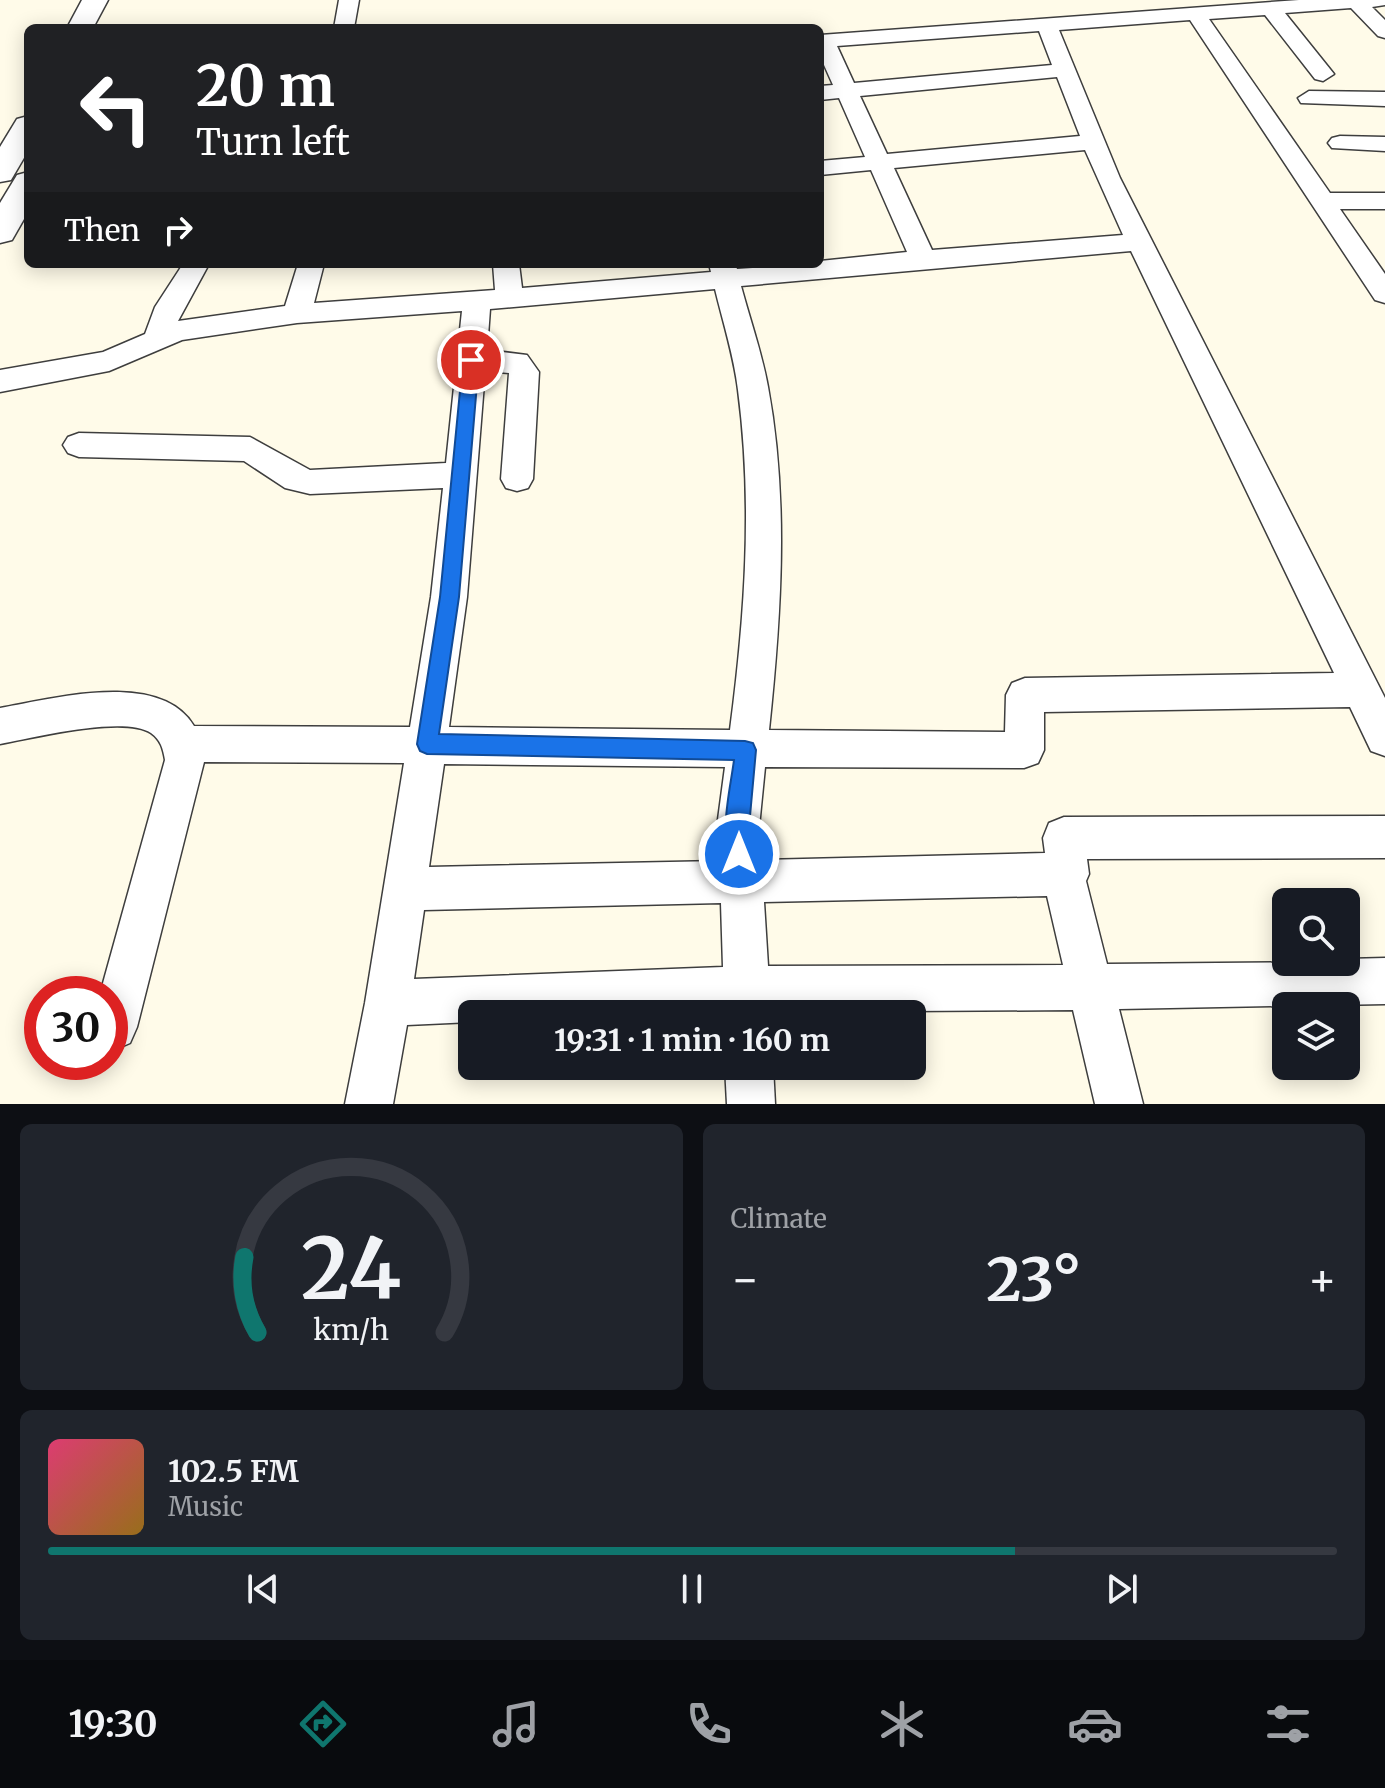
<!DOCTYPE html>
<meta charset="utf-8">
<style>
:root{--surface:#171b24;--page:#20242c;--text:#f1f3f6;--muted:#9ea1a6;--line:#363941;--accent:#0f766e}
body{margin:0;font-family:Merriweather,serif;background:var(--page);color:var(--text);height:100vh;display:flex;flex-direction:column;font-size:30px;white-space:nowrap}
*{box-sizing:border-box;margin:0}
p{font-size:26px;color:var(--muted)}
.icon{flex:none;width:44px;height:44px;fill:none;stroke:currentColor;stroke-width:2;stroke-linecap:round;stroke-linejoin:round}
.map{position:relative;height:1104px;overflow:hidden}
.drawer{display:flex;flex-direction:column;gap:20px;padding:20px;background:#0d0f14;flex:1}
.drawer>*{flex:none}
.hud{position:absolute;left:24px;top:24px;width:800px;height:244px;border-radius:12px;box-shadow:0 4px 20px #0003;background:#202124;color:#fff;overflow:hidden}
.controls{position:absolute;left:1272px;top:888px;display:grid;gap:16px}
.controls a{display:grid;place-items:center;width:88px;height:88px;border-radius:12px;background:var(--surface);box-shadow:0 4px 20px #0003;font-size:40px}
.speed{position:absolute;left:24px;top:976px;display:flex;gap:16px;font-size:40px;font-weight:700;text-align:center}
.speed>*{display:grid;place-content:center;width:104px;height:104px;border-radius:50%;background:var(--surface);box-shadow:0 4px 20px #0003;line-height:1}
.speed .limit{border:12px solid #d22;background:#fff;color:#111}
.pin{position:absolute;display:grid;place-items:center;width:68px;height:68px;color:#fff;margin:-34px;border:4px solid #fff;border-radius:50%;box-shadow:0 2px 8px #0007}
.me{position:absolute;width:88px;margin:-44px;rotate:0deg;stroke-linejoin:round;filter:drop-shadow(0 0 6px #0008)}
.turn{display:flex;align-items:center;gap:28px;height:168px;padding:0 40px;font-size:36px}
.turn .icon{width:104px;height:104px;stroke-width:2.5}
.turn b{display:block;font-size:56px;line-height:68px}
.then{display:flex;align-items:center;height:76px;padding:0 40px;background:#0003;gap:16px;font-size:30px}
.big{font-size:60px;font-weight:700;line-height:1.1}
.drawer .widget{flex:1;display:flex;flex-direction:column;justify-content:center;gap:12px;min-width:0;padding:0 28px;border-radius:12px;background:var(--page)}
.drawer .dial{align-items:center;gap:0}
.dial svg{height:208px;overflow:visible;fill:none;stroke:var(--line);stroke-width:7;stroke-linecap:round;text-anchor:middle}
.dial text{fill:var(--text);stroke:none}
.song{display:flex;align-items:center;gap:24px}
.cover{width:96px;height:96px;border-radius:12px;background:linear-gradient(135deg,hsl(340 70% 55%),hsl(40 70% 35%))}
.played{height:8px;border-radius:4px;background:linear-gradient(90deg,var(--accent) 75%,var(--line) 75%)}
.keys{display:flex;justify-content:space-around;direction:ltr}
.heat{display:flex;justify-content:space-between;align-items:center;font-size:44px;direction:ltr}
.drawer .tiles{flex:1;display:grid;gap:20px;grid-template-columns:1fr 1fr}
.widget:last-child{grid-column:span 2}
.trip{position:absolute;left:458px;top:1000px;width:468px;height:80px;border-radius:12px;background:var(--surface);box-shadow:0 4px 20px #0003;font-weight:700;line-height:80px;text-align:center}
.tabs{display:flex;height:128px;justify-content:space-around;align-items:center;background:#090b0e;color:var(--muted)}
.tabs .icon{width:56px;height:56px}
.tabs .active{color:var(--accent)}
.tabs b{font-size:36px;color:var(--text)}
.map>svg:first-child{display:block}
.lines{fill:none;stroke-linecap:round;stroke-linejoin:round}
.minor-casing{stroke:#3e3e3e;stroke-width:3}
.tertiary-casing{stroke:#3e3e3e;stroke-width:3}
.minor{fill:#fff;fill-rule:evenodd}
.tertiary{fill:#fff;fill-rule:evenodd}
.route{fill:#1a73e8;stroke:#114b97;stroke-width:2}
</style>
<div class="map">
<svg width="1385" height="1104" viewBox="0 0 1385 1104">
<rect width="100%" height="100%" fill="#fffbe9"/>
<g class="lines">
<defs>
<g id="minor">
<polygon points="339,0 359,0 354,28 334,28"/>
<path d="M 1299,0 L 1385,0 L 1385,5 L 1372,7 L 1385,20 L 1385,38 L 1378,36 L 1351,8 L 1285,13 L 1334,74 L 1323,81 L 1315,79 L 1265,15 L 1209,19 L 1330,193 L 1385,193 L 1385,209 L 1340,209 L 1385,274 L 1385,303 L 1375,300 L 1190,20 L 1059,30 L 1120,178 L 1385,698 L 1385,756 L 1371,751 L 1350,707 L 1044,712 L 1044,750 L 1038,763 L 1024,768 L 765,767 L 759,827 L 761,860 L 1045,853 L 1043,838 L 1049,823 L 1064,817 L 1385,816 L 1385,858 L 1087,859 L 1089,874 L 1086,881 L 1107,964 L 1346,962 L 1346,959 L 1385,958 L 1385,1004 L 1119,1009 L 1143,1104 L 1095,1104 L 1073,1010 L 472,1014 L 472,1022 L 407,1025 L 393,1104 L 345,1104 L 365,1003 L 404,763 L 204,762 L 137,1027 L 130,1043 L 114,1050 L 110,1048 L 110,994 L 100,994 L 165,760 C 163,749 161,740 151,733 C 124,715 32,738 0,744 L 0,708 C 52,699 160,669 194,726 L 410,727 L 431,597 L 443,488 L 310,494 L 285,488 L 244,461 L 79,457 L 68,453 L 63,445 L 68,437 L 79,433 L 250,437 L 310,470 L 446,463 L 462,311 L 297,323 L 182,340 L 109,371 L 0,392 L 0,370 L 103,352 L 145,334 L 155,307 L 183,264 L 209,264 L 178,321 L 285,306 L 298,264 L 324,264 L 314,303 L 495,290 L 493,264 L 519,264 L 522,288 L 711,272 L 709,264 L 735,264 L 737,269 L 820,264 L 820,261 L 907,252 L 871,170 L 820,175 L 820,161 L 865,157 L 839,98 L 820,100 L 820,86 L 833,85 L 820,56 L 820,35 ZM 1039,31 L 1052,65 L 854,83 L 837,46 ZM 1057,77 L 1080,136 L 887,154 L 860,96 ZM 1085,150 L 1123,235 L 932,250 L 894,168 ZM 1131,251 L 1334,673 L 1025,678 L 1012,683 L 1006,695 L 1005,732 L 769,730 C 781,617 789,500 768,387 C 762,353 750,320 741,286 ZM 715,289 C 723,322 734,356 738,390 C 753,504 745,616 730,730 L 449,727 L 467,597 L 485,371 L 509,373 L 501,479 L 506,488 L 517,491 L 528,488 L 533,479 L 539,372 L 527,355 L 487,350 L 490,309 ZM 444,764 L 725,767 L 717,827 L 719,861 L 429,867 ZM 1047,896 L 1063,965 L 768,966 L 764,902 ZM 721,903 L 723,967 L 414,979 L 424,910 Z"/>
<polygon points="1309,91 1385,92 1385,106 1301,103 1298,98"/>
<polygon points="1340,136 1385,137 1385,151 1332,148 1328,143 1332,138"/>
<polygon points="725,1066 773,1066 775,1104 727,1104"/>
</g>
<g id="tertiary">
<polygon points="82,0 108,0 93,28 67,28"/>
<polygon points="28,116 28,151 11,180 0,182 0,147 17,119"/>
<polygon points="28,172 28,212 12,240 0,243 0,203 17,175"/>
</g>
</defs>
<use href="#minor" class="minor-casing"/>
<use href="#tertiary" class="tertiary-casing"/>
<use href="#minor" class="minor"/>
<use href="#tertiary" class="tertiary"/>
</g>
<path class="route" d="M 471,354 L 479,360 L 459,597 L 439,734 L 745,741 L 753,743 L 756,750 L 749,827 L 750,854 L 747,862 L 739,865 L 731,862 C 719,832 730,791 734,760 L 427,754 L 420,751 L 417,744 L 440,597 L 463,360 Z"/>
</svg>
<div class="controls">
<a><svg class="icon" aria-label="search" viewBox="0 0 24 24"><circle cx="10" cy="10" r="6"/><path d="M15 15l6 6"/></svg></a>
<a><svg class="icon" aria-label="layers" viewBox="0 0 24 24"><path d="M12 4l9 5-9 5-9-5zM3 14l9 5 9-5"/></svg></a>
</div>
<div class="speed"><div class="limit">30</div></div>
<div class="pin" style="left:471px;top:360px;background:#d93025"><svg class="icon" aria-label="arrive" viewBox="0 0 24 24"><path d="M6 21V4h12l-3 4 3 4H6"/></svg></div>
<svg class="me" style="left:739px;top:854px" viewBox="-20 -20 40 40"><circle r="17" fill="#1a73e8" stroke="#fff" stroke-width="3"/><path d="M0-11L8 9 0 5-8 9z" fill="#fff"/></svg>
<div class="trip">19:31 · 1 min · 160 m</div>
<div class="hud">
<div class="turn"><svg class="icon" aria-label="left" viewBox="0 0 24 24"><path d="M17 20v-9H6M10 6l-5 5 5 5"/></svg><div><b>20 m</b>Turn left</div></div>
<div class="then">Then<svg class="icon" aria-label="right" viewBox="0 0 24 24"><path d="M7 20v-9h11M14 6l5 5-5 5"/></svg></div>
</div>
</div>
<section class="drawer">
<div class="tiles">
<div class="widget dial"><svg viewBox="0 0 100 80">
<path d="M14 69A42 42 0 1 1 86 69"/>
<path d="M14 69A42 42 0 0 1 9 40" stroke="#0f766e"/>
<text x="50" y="56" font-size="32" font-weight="700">24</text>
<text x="50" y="72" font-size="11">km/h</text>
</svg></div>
<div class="widget"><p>Climate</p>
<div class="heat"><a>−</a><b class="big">23°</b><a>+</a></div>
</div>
<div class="widget">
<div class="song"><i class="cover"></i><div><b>102.5 FM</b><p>Music</p></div></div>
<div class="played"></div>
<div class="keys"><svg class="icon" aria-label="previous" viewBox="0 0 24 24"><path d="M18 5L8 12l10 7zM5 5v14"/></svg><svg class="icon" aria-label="pause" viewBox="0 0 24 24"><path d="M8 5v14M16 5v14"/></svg><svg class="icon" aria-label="next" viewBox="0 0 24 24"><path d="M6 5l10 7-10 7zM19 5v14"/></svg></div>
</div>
</div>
</section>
<nav class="tabs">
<b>19:30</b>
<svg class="icon active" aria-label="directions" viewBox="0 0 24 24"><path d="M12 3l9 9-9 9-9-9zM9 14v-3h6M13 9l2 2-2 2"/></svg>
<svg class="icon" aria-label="music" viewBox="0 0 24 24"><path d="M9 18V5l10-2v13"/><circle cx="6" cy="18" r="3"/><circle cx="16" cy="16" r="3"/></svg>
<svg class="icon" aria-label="phone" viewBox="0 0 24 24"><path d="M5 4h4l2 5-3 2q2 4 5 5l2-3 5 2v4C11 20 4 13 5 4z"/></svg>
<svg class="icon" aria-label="climate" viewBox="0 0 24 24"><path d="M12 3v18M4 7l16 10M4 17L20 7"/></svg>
<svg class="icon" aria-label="car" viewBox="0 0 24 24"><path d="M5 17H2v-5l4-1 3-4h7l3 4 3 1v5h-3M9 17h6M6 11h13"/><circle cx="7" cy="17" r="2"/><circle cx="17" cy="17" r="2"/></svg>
<svg class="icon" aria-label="filters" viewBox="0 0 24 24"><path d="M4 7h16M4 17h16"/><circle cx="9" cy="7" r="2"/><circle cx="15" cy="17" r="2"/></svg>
</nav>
